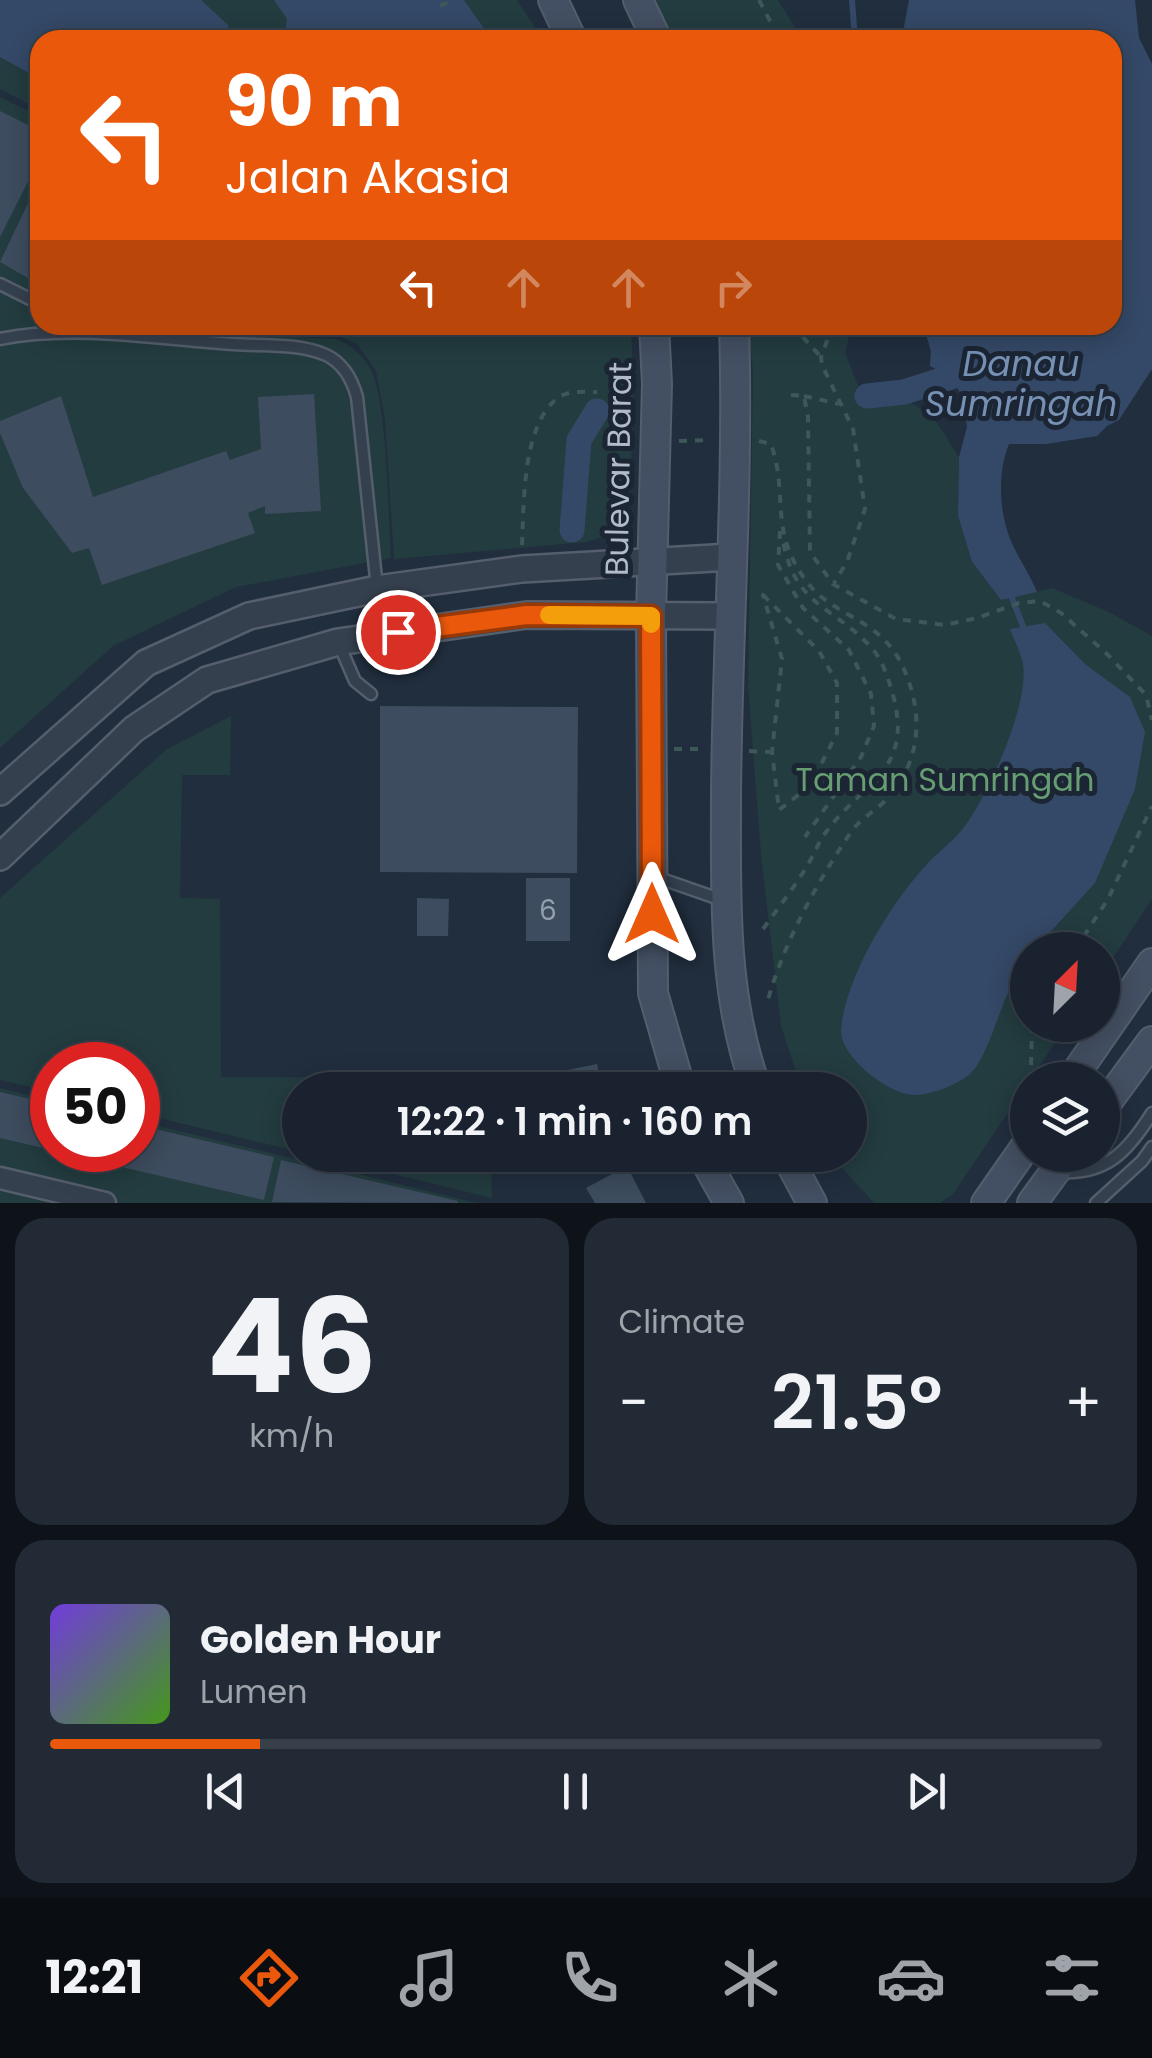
<!DOCTYPE html>
<meta charset="utf-8">
<style>
:root{--surface:#19222e;--page:#222a36;--text:#f1f3f6;--muted:#9fa4aa;--line:#373f4a;--accent:#ea580c}
body{margin:0;font-family:Poppins,sans-serif;background:var(--page);color:var(--text);height:100vh;display:flex;flex-direction:column;font-size:38px;white-space:nowrap}
*{box-sizing:border-box;margin:0}
p{font-size:32px;color:var(--muted)}
.icon{flex:none;width:55px;height:55px;fill:none;stroke:currentColor;stroke-width:2;stroke-linecap:round;stroke-linejoin:round}
.map{position:relative;height:1203px;overflow:hidden}
.drawer{display:flex;flex-direction:column;gap:15px;padding:15px;background:#0e1319;flex:1}
.drawer>*{flex:none}
.top-card{position:absolute;left:30px;top:30px;width:1092px;height:305px;border-radius:30px;box-shadow:0 5px 25px #0003,0 0 0 2px var(--line);background:#ea580c;color:#fff;overflow:hidden}
.needle{width:65px;rotate:24deg}
.buttons{position:absolute;left:1010px;top:932px;display:grid;gap:20px}
.buttons a{display:grid;place-items:center;width:110px;height:110px;border-radius:50%;background:var(--surface);box-shadow:0 5px 25px #0003,0 0 0 2px var(--line);font-size:50px}
.speed{position:absolute;left:30px;top:1042px;display:flex;gap:20px;font-size:50px;font-weight:700;text-align:center}
.speed>*{display:grid;place-content:center;width:130px;height:130px;border-radius:50%;background:var(--surface);box-shadow:0 5px 25px #0003,0 0 0 2px var(--line);line-height:1}
.speed .limit{border:15px solid #d22;background:#fff;color:#111}
.pin{position:absolute;display:grid;place-items:center;width:85px;height:85px;color:#fff;margin:-42px;border:5px solid #fff;border-radius:50%;box-shadow:0 2px 10px #0007}
.me{position:absolute;width:110px;margin:-55px;rotate:0deg;stroke-linejoin:round;filter:drop-shadow(0 0 8px #0008)}
.turn{display:flex;align-items:center;gap:35px;height:210px;padding:0 30px;font-size:45px}
.turn .icon{width:130px;height:130px;stroke-width:2.5}
.turn b{display:block;font-size:70px;line-height:85px}
.lanes{display:flex;align-items:center;height:95px;padding:0 30px;background:#0003;justify-content:center;gap:50px;direction:ltr}
.lanes .off{opacity:.35}
.big{font-size:75px;font-weight:600;line-height:1.1}
.drawer .widget{flex:1;display:flex;flex-direction:column;justify-content:center;gap:15px;min-width:0;padding:0 35px;border-radius:30px;background:var(--page)}
.drawer .dial{align-items:center;gap:0}
.dial b{font-size:130px;line-height:1}
.song{display:flex;align-items:center;gap:30px}
.cover{width:120px;height:120px;border-radius:15px;background:linear-gradient(135deg,hsl(260 70% 55%),hsl(100 70% 35%))}
.played{height:10px;border-radius:5px;background:linear-gradient(90deg,var(--accent) 20%,var(--line) 20%)}
.keys{display:flex;justify-content:space-around;direction:ltr}
.heat{display:flex;justify-content:space-between;align-items:center;font-size:55px;direction:ltr}
.drawer .tiles{flex:1;display:grid;gap:15px;grid-template-columns:1fr 1fr}
.widget:last-child{grid-column:span 2}
.trip{position:absolute;left:282px;top:1072px;width:585px;height:100px;border-radius:50px;background:var(--surface);box-shadow:0 5px 25px #0003,0 0 0 2px var(--line);font-weight:600;line-height:100px;text-align:center}
.tab-bar{display:flex;height:160px;justify-content:space-around;align-items:center;background:#0a0e12;color:var(--muted)}
.tab-bar .icon{width:70px;height:70px}
.tab-bar .current{color:var(--accent)}
.tab-bar b{font-size:45px;color:var(--text)}
.map>svg:first-child{display:block}
.green{fill:#233c3f}
.water{fill:#344967}
.lines{fill:none;stroke-linecap:round;stroke-linejoin:round}
.stream{stroke:#344967;stroke-width:6}
.canal{stroke:#344967;stroke-width:25}
.building{fill:#3d4c5e}
.service-casing{stroke:#545e6c;stroke-width:15}
.minor-casing{stroke:#545e6c;stroke-width:25}
.tertiary-casing{stroke:#545e6c;stroke-width:30}
.secondary-casing{stroke:#545e6c;stroke-width:32}
.path{stroke:#3e5859;stroke-width:4;stroke-dasharray:8 8;stroke-linecap:butt}
.service{stroke:#35404e;stroke-width:10}
.minor{stroke:#35404e;stroke-width:20}
.tertiary{stroke:#35404e;stroke-width:25}
.secondary{stroke:#434f62;stroke-width:28}
.route-casing{stroke:#983908;stroke-width:25}
.route{stroke:#ea580c;stroke-width:18}
.slow{stroke:#f59e0b;stroke-width:18}
.labels{text-anchor:middle;dominant-baseline:central;stroke-width:10;stroke-linejoin:round;paint-order:stroke}
.number-label{font-size:28px;fill:#949faf}
.street-label{font-size:32px;fill:#b1bbca;stroke:#1b2533}
.park-label{font-size:32px;fill:#669d72;stroke:#1b2533}
.water-label{font-size:35px;font-style:italic;fill:#7691b4;stroke:#1b2533}
</style>
<div class="map">
<svg width="1152" height="1203" viewBox="0 0 1152 1203">
<rect width="100%" height="100%" fill="#212e3e"/>
<g class="green">
<polygon points="0,0 517,0 543,40 40,40 40,110 0,89"/>
<polygon points="656,0 778,0 803,40 673,40"/>
<path d="M 0,97 L 40,117 L 40,325 L 193,325 L 200,333 L 337,339 C 353,347 362,354 371,370 C 388,404 388,515 391,558 L 236,587 L 113,646 L 0,748 Z"/>
<path d="M 198,325 L 630,325 C 635,365 640,509 608,533 C 603,538 592,540 586,542 L 394,559 L 385,420 L 376,371 L 357,344 L 337,335 L 201,329 Z"/>
<polygon points="748,325 852,325 845,353 866,405 910,402 934,418 959,457 958,516 972,562 1001,600 1052,588 1109,612 1152,636 1152,899 1103,973 1102,950 1028,950 1028,1025 1067,1025 953,1194 940,1203 874,1203 842,1168 834,1155 850,1155 850,1090 802,1090 781,1026 761,855 748,686 753,372"/>
<polygon points="231,716 230,775 182,775 180,898 220,899 221,1077 490,1078 490,1090 300,1090 300,1152 138,1113 138,1065 52,1065 52,1092 0,1080 0,898 167,749"/>
<polygon points="0,1088 52,1101 52,1150 138,1150 138,1121 477,1203 0,1203"/>
<polygon points="314,1155 491,1155 492,1198"/>
</g>
<g class="water">
<polygon points="0,0 201,0 228,25 230,40 40,40 40,79 0,57"/>
<polygon points="274,0 464,0 492,40 284,40 287,19"/>
<path d="M 909,0 L 1135,0 L 1139,38 L 1152,64 L 1152,369 L 1119,420 L 1107,426 L 1097,436 L 1046,444 L 1009,444 C 997,472 999,513 1011,541 C 1018,558 1030,574 1037,592 L 1001,600 L 972,562 L 958,516 L 959,457 L 967,427 L 963,398 L 951,377 L 930,366 L 931,351 L 923,325 L 1112,325 L 1112,40 L 897,40 L 903,32 Z"/>
<path d="M 1045,623 L 1085,664 L 1130,697 L 1145,732 L 1135,789 L 1095,883 L 1034,950 L 1028,950 C 1027,965 1012,983 1006,997 C 998,1016 985,1060 971,1073 C 960,1084 931,1095 915,1095 C 889,1095 840,1057 841,1030 C 845,977 892,901 928,863 C 939,851 955,840 965,826 C 989,792 1029,706 1023,664 C 1021,653 1014,640 1010,629 Z"/>
</g>
<g class="lines">
<g class="stream">
<polyline points="852,0 855,40"/>
<polyline points="1009,590 1024,629"/>
</g>
<g class="canal">
<polyline points="867,396 904,392 951,377"/>
<polyline points="572,530 579,440 597,411"/>
</g>
</g>
<g class="building">
<polygon points="0,111 40,131 40,158 0,237"/>
<polygon points="40,178 40,285 0,262"/>
<polygon points="314,394 321,511 265,514 265,506 248,513 255,533 102,585 89,548 72,553 23,488 0,433 0,421 61,396 93,497 226,451 230,460 261,449 258,397"/>
<polygon points="380,706 578,707 577,873 380,872"/>
<rect x="526" y="878" width="44" height="63"/>
<polygon points="417,898 449,899 448,936 417,936"/>
<polygon points="597,1064 603,1090 552,1090 548,1074"/>
<polygon points="0,1092 52,1104 52,1150 0,1138"/>
<polygon points="138,1125 274,1157 264,1200 113,1165 117,1150 138,1150"/>
<polygon points="60,1150 111,1150 108,1163"/>
<polygon points="281,1160 458,1201 458,1203 272,1202"/>
<polygon points="627,1166 646,1203 595,1203 586,1188"/>
</g>
<g class="lines">
<defs>
<g id="service">
<polyline points="0,284 40,304"/>
<path d="M 0,339 C 75,324 158,339 233,344 C 262,346 299,343 326,355 C 343,363 352,379 357,397 L 377,588"/>
<polyline points="338,642 355,681 371,694"/>
<polyline points="656,877 725,901"/>
<path d="M 1059,1172 C 1107,1175 1128,1151 1152,1113"/>
<polyline points="1096,1203 1142,1161 1152,1147"/>
</g>
<polyline id="minor" points="0,1178 105,1203"/>
<g id="tertiary">
<polyline points="0,792 146,663 249,616 377,589 522,569 731,557"/>
<polyline points="0,857 134,729 207,680 338,642 527,615 728,616"/>
</g>
<g id="secondary">
<polyline points="553,0 572,40"/>
<polyline points="638,0 657,40"/>
<polyline points="654,325 657,384 651,616 653,993 681,1090"/>
<path d="M 734,325 C 739,482 727,640 726,797 C 726,895 722,996 757,1090"/>
<polyline points="1071,1080 1152,963"/>
<polyline points="1102,1109 1152,1041"/>
<polyline points="702,1155 729,1203"/>
<polyline points="786,1155 812,1203"/>
<polyline points="986,1203 1028,1143"/>
<polyline points="1032,1203 1067,1155"/>
</g>
</defs>
<use href="#service" class="service-casing"/>
<use href="#minor" class="minor-casing"/>
<use href="#tertiary" class="tertiary-casing"/>
<use href="#secondary" class="secondary-casing"/>
<g class="path">
<polyline points="759,0 780,40"/>
<polyline points="440,6 452,0"/>
<polyline points="792,325 821,357"/>
<polyline points="833,325 821,357 822,365 853,429 865,509 847,562 834,583"/>
<polyline points="791,395 804,396 808,417 810,552 833,584 896,619 945,625 977,618 1019,603 1040,601 1061,613 1106,653 1146,695 1152,720"/>
<polyline points="804,396 839,404"/>
<polyline points="679,441 710,440"/>
<path d="M 759,441 L 771,444 C 789,496 768,531 807,582 C 834,618 880,617 903,667 C 924,713 922,762 885,801 C 874,812 860,819 851,832 C 816,884 784,942 767,1003"/>
<polyline points="780,531 778,565 803,608 849,650 871,694 874,726 861,757 805,837"/>
<path d="M 522,545 C 524,503 522,423 559,397 C 570,390 586,392 597,392"/>
<polygon points="763,595 819,651 837,683 837,733 810,786 779,810 772,752 782,659"/>
<polyline points="674,749 700,749"/>
<polyline points="749,751 770,752"/>
<path d="M 763,929 C 778,908 794,888 807,866 C 814,855 818,843 826,832 C 862,783 912,772 894,699 C 889,680 882,657 868,644 C 829,604 795,605 783,541"/>
<polyline points="1075,950 1108,899 1152,806"/>
<polyline points="1032,1025 1031,1067 1035,1080"/>
</g>
<use href="#service" class="service"/>
<use href="#minor" class="minor"/>
<use href="#tertiary" class="tertiary"/>
<use href="#secondary" class="secondary"/>
</g>
<g class="lines">
<defs>
<polyline id="route" points="398,632 527,615 651,616 652,914"/>
</defs>
<use href="#route" class="route-casing"/>
<use href="#route" class="route"/>
<polyline class="slow" points="549,615 651,616 651,624"/>
</g>
<g class="labels">
<g class="number-label">
<text x="548" y="910">6</text>
</g>
<g class="street-label">
<text transform="translate(618 469) rotate(-89)">Bulevar Barat</text>
</g>
<g class="park-label">
<text x="945" y="779">Taman Sumringah</text>
</g>
<g class="water-label">
<text x="1021" y="363">Danau<tspan x="1021" dy="40">Sumringah</tspan></text>
</g>
</g>
</svg>
<div class="buttons">
<a><svg class="needle" viewBox="-14 -14 28 28"><path d="M0-13l5 13h-10z" fill="#e53935"/><path d="M0 13l5-13h-10z" fill="#9fa4aa"/></svg></a>
<a><svg class="icon" aria-label="layers" viewBox="0 0 24 24"><path d="M12 4l9 5-9 5-9-5zM3 14l9 5 9-5"/></svg></a>
</div>
<div class="speed"><div class="limit">50</div></div>
<div class="pin" style="left:398px;top:632px;background:#d93025"><svg class="icon" aria-label="arrive" viewBox="0 0 24 24"><path d="M6 21V4h12l-3 4 3 4H6"/></svg></div>
<svg class="me" style="left:652px;top:914px" viewBox="-20 -20 40 40"><path d="M0-17L14 15 0 8-14 15z" fill="#ea580c" stroke="#fff" stroke-width="4"/></svg>
<div class="trip">12:22 · 1 min · 160 m</div>
<div class="top-card">
<div class="turn"><svg class="icon" aria-label="left" viewBox="0 0 24 24"><path d="M17 20v-9H6M10 6l-5 5 5 5"/></svg><div><b>90 m</b>Jalan Akasia</div></div>
<div class="lanes"><svg class="icon" aria-label="left" viewBox="0 0 24 24"><path d="M17 20v-9H6M10 6l-5 5 5 5"/></svg><svg class="icon off" aria-label="ahead" viewBox="0 0 24 24"><path d="M12 20V5M6 11l6-6 6 6"/></svg><svg class="icon off" aria-label="ahead" viewBox="0 0 24 24"><path d="M12 20V5M6 11l6-6 6 6"/></svg><svg class="icon off" aria-label="right" viewBox="0 0 24 24"><path d="M7 20v-9h11M14 6l5 5-5 5"/></svg></div>
</div>
</div>
<section class="drawer">
<div class="tiles">
<div class="widget dial"><b>46</b><p>km/h</p></div>
<div class="widget"><p>Climate</p>
<div class="heat"><a>−</a><b class="big">21.5°</b><a>+</a></div>
</div>
<div class="widget">
<div class="song"><i class="cover"></i><div><b>Golden Hour</b><p>Lumen</p></div></div>
<div class="played"></div>
<div class="keys"><svg class="icon" aria-label="previous" viewBox="0 0 24 24"><path d="M18 5L8 12l10 7zM5 5v14"/></svg><svg class="icon" aria-label="pause" viewBox="0 0 24 24"><path d="M8 5v14M16 5v14"/></svg><svg class="icon" aria-label="next" viewBox="0 0 24 24"><path d="M6 5l10 7-10 7zM19 5v14"/></svg></div>
</div>
</div>
</section>
<nav class="tab-bar">
<b>12:21</b>
<svg class="icon current" aria-label="directions" viewBox="0 0 24 24"><path d="M12 3l9 9-9 9-9-9zM9 14v-3h6M13 9l2 2-2 2"/></svg>
<svg class="icon" aria-label="music" viewBox="0 0 24 24"><path d="M9 18V5l10-2v13"/><circle cx="6" cy="18" r="3"/><circle cx="16" cy="16" r="3"/></svg>
<svg class="icon" aria-label="phone" viewBox="0 0 24 24"><path d="M5 4h4l2 5-3 2q2 4 5 5l2-3 5 2v4C11 20 4 13 5 4z"/></svg>
<svg class="icon" aria-label="climate" viewBox="0 0 24 24"><path d="M12 3v18M4 7l16 10M4 17L20 7"/></svg>
<svg class="icon" aria-label="car" viewBox="0 0 24 24"><path d="M5 17H2v-5l4-1 3-4h7l3 4 3 1v5h-3M9 17h6M6 11h13"/><circle cx="7" cy="17" r="2"/><circle cx="17" cy="17" r="2"/></svg>
<svg class="icon" aria-label="filters" viewBox="0 0 24 24"><path d="M4 7h16M4 17h16"/><circle cx="9" cy="7" r="2"/><circle cx="15" cy="17" r="2"/></svg>
</nav>
